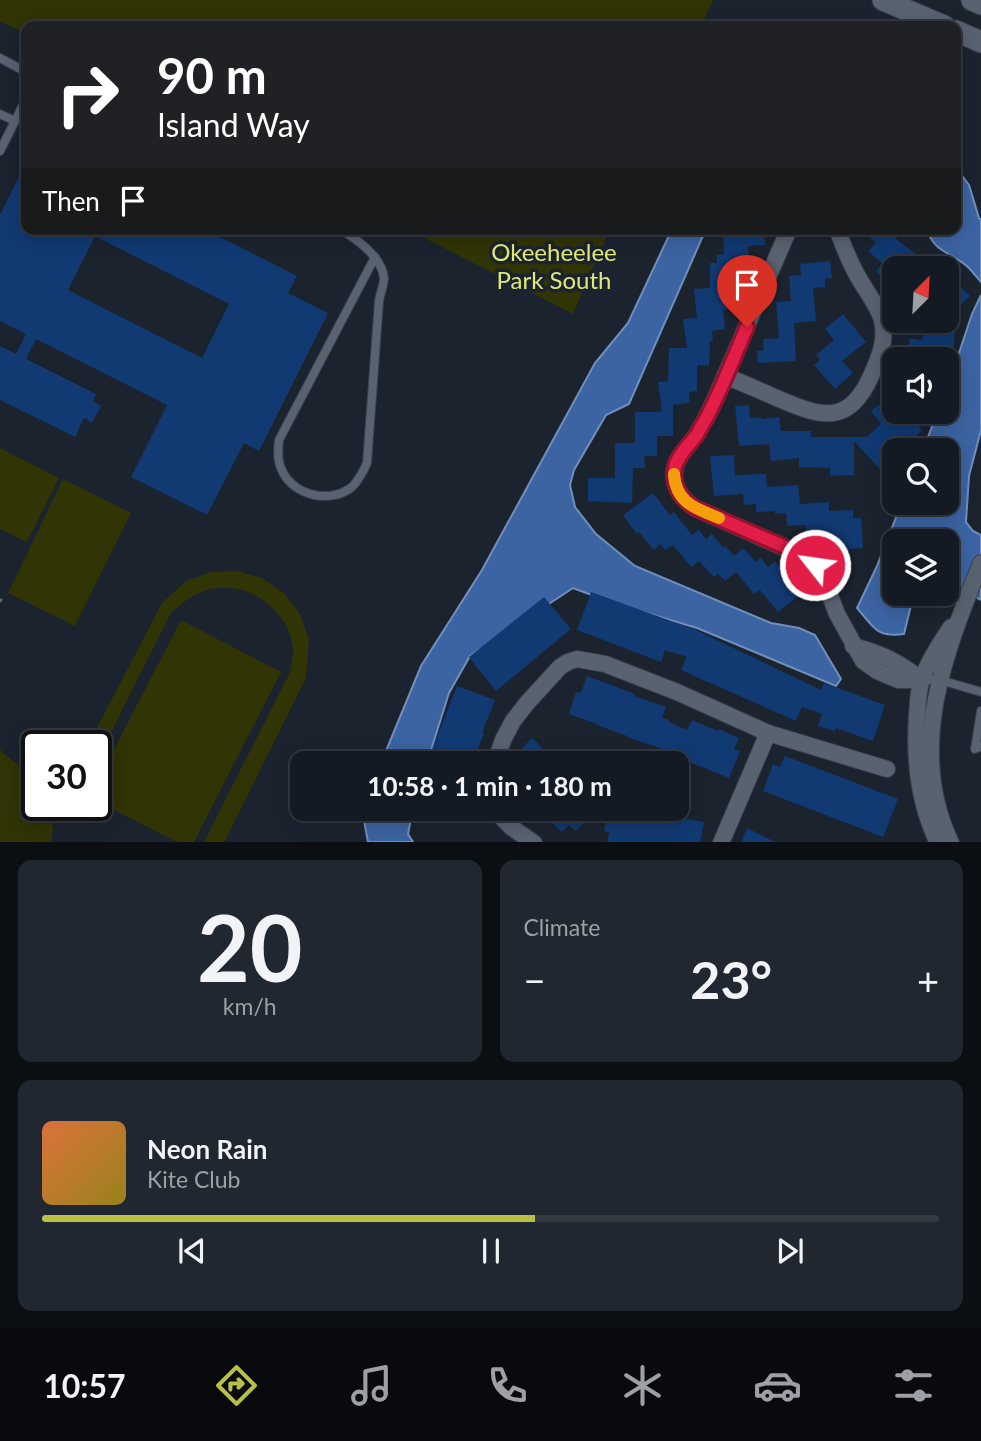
<!DOCTYPE html>
<meta charset="utf-8">
<style>
:root{--surface:#141a23;--page:#212730;--text:#f1f3f6;--muted:#9da1a6;--line:#333841;--accent:#b9c046}
body{margin:0;font-family:Lato,sans-serif;background:var(--page);color:var(--text);height:100vh;display:flex;flex-direction:column;font-size:26px;white-space:nowrap}
*{box-sizing:border-box;margin:0}
p{font-size:23px;color:var(--muted)}
.icon{flex:none;width:38px;height:38px;fill:none;stroke:currentColor;stroke-width:2;stroke-linecap:round;stroke-linejoin:round}
.map{position:relative;height:842px;overflow:hidden}
.drawer{display:flex;flex-direction:column;gap:18px;padding:18px;background:#0b0e13;flex:1}
.drawer>*{flex:none}
.guide{position:absolute;left:21px;top:21px;width:940px;height:214px;border-radius:14px;box-shadow:0 4px 18px #0003,0 0 0 2px var(--line);background:#202124;color:#fff;overflow:hidden}
.needle{width:46px;rotate:24deg}
.buttons{position:absolute;left:882px;top:256px;display:grid;gap:14px}
.buttons a{display:grid;place-items:center;width:77px;height:77px;border-radius:14px;background:var(--surface);box-shadow:0 4px 18px #0003,0 0 0 2px var(--line);font-size:35px}
.speed{position:absolute;left:21px;top:730px;display:flex;gap:14px;font-size:35px;font-weight:700;text-align:center}
.speed>*{display:grid;place-content:center;width:91px;height:91px;border-radius:50%;background:var(--surface);box-shadow:0 4px 18px #0003,0 0 0 2px var(--line);line-height:1}
.speed .limit{border:4px solid #111;border-radius:10px;background:#fff;color:#111}
.pin{position:absolute;display:grid;place-items:center;width:60px;height:60px;color:#fff;margin:-72px -30px;border-radius:50% 50% 50% 0;rotate:-45deg;box-shadow:0 0 7px #0007}
.pin .icon{rotate:45deg}
.me{position:absolute;width:77px;margin:-38px;rotate:300deg;stroke-linejoin:round;filter:drop-shadow(0 0 5px #0008)}
.turn{display:flex;align-items:center;gap:24px;height:147px;padding:0 21px;font-size:32px}
.turn .icon{width:91px;height:91px;stroke-width:2.5}
.turn b{display:block;font-size:49px;line-height:60px}
.then{display:flex;align-items:center;height:66px;padding:0 21px;background:#0003;gap:14px;font-size:26px}
.big{font-size:52px;font-weight:700;line-height:1.1}
.drawer .widget{flex:1;display:flex;flex-direction:column;justify-content:center;gap:10px;min-width:0;padding:0 24px;border-radius:14px;background:var(--page)}
.drawer .dial{align-items:center;gap:0}
.dial b{font-size:91px;line-height:1}
.song{display:flex;align-items:center;gap:21px}
.cover{width:84px;height:84px;border-radius:10px;background:linear-gradient(135deg,hsl(20 70% 55%),hsl(50 70% 35%))}
.played{height:7px;border-radius:4px;background:linear-gradient(90deg,var(--accent) 55%,var(--line) 55%)}
.keys{display:flex;justify-content:space-around;direction:ltr}
.heat{display:flex;justify-content:space-between;align-items:center;font-size:38px;direction:ltr}
.drawer .tiles{flex:1;display:grid;gap:18px;grid-template-columns:1fr 1fr}
.widget:last-child{grid-column:span 2}
.trip{position:absolute;left:290px;top:751px;width:399px;height:70px;border-radius:14px;background:var(--surface);box-shadow:0 4px 18px #0003,0 0 0 2px var(--line);font-weight:700;line-height:70px;text-align:center}
.tabs{display:flex;height:112px;justify-content:space-around;align-items:center;background:#080a0e;color:var(--muted)}
.tabs .icon{width:49px;height:49px}
.tabs .on{color:var(--accent)}
.tabs b{font-size:32px;color:var(--text)}
.map>svg:first-child{display:block}
.green{fill:#313405}
.water{fill:#3c64a2;stroke:#718fbd;stroke-width:2}
.building{fill:#113972;fill-rule:evenodd}
.lines{fill:none;stroke-linecap:round;stroke-linejoin:round}
.service-casing{stroke:#393f49;stroke-width:10}
.minor-casing{stroke:#393f49;stroke-width:18}
.secondary-casing{stroke:#393f49;stroke-width:23}
.path{stroke:#616873;stroke-width:2.5;stroke-dasharray:3.5 5;stroke-linecap:butt}
.service{stroke:#596271;stroke-width:8}
.minor{stroke:#596271;stroke-width:16}
.secondary{stroke:#596271;stroke-width:21}
.route-casing{stroke:#92132f;stroke-width:18}
.route{stroke:#e11d48;stroke-width:12}
.slow{stroke:#f59e0b;stroke-width:12}
.labels{text-anchor:middle;dominant-baseline:central;stroke-width:7;stroke-linejoin:round;paint-order:stroke}
.park-label{font-size:24px;fill:#e0e977;stroke:#1b232f}
</style>
<div class="map">
<svg width="981" height="843" viewBox="0 0 981 843">
<rect width="100%" height="100%" fill="#1b232f"/>
<g class="green">
<polygon points="0,0 713,0 701,26 26,26 26,34 0,21"/>
<polygon points="407,229 610,229 573,314"/>
<polygon points="0,448 59,478 27,542 0,529"/>
<polygon points="63,479 131,513 75,626 8,593"/>
<path d="M 237,571 L 262,578 L 284,593 L 300,614 L 309,640 L 306,678 L 226,839 L 224,842 L 204,842 L 290,672 C 291,665 293,658 293,651 C 291,610 246,578 207,590 C 192,594 183,603 171,613 L 96,762 L 96,746 L 88,745 L 162,603 L 186,581 L 211,572 Z"/>
<polygon points="181,620 281,672 194,842 177,842 96,801 96,784"/>
<polygon points="0,750 37,781 37,805 46,805 53,828 51,842 0,842"/>
</g>
<g class="water">
<path d="M 956,168 L 969,185 L 979,218 L 981,220 L 981,282 C 975,275 968,265 960,261 C 942,249 936,251 926,229 L 956,229 Z"/>
<polygon points="672,229 706,229 629,404 606,415 574,470 570,485 575,507 596,534 635,566 771,623 799,628 815,635 841,679 836,686 697,628 613,603 573,588 470,656 449,693 427,763 381,763 421,666 482,570 595,363 628,323"/>
<path d="M 981,295 L 981,430 L 969,476 L 966,522 L 973,531 L 981,535 L 981,600 L 947,583 L 947,541 L 894,541 L 894,593 L 914,593 L 904,634 C 876,638 874,627 857,608 L 877,566 L 902,502 L 947,502 L 947,450 L 923,450 L 938,411 L 947,411 L 947,389 L 972,314 Z"/>
<polygon points="367,809 413,809 408,834 413,842 368,842 364,821"/>
</g>
<g class="building">
<path d="M 26,163 L 26,229 L 204,229 L 297,276 L 288,293 L 328,313 L 259,451 L 244,443 L 207,515 L 131,477 L 167,405 L 36,339 L 26,359 L 96,394 L 93,401 L 101,406 L 92,423 L 84,418 L 75,437 L 0,400 L 0,346 L 16,354 L 26,334 L 0,321 L 0,215 ZM 95,236 L 229,304 L 202,358 L 68,290 Z"/>
<polygon points="730,229 764,229 765,245 748,246 749,278 733,279 736,308 723,310 725,329 712,331 713,341 710,341 709,366 697,365 697,391 689,392 690,403 673,405 673,436 657,436 657,456 644,456 645,468 633,468 632,503 588,501 588,478 615,478 615,443 635,443 635,412 662,412 658,382 668,381 669,348 687,348 683,319 697,318 694,289 710,288 710,263 717,263 717,255 724,254 723,231 730,231"/>
<polygon points="871,229 904,229 896,239 918,256 910,268 894,268 894,286 876,272 882,263 868,251 876,243 867,235"/>
<polygon points="830,261 832,278 825,279 825,287 813,288 816,321 794,323 796,361 758,363 757,351 764,350 763,339 779,338 776,302 791,301 789,276 801,275 800,264"/>
<polygon points="953,279 970,296 947,319 947,286"/>
<polygon points="843,314 866,342 842,361 853,373 835,389 814,365 820,360 816,355 834,340 825,329"/>
<polygon points="923,328 955,331 953,356 908,351 910,338 922,340"/>
<polygon points="894,393 894,411 907,411 922,431 906,443 912,450 894,450 894,471 887,477 854,441 854,475 830,476 830,468 799,467 799,458 771,461 769,444 739,446 735,406 749,405 750,418 761,417 761,419 779,417 781,431 811,431 811,437 867,437 881,424 871,411"/>
<polygon points="734,455 735,475 766,474 767,487 798,485 800,504 829,502 829,511 853,510 853,518 861,518 863,548 838,550 837,539 818,540 818,534 807,535 806,525 787,526 786,513 775,514 775,511 756,512 756,504 744,505 743,494 714,496 710,456"/>
<polygon points="653,493 670,515 674,512 692,535 699,530 706,539 712,534 723,548 725,546 734,556 743,548 756,562 761,558 768,567 775,561 787,576 793,571 807,589 778,612 760,590 754,594 736,572 725,581 718,574 714,577 699,561 691,567 673,545 665,550 660,544 654,550 639,532 637,534 623,515"/>
<polygon points="591,592 696,630 821,690 824,683 885,705 873,741 836,728 835,731 818,726 822,714 802,707 796,721 701,679 681,670 687,657 665,650 661,662 577,630"/>
<polygon points="544,597 571,629 496,691 469,657"/>
<polygon points="587,676 635,694 634,696 666,707 662,718 670,720 669,722 687,730 692,720 718,731 719,729 739,738 734,749 740,751 729,778 667,753 668,751 627,737 627,736 597,725 597,724 569,714 576,692 581,693"/>
<polygon points="457,686 495,700 482,733 484,734 472,763 427,763"/>
<polygon points="532,738 557,763 512,763 522,754 519,751"/>
<polygon points="785,756 898,799 883,837 763,791 773,764 780,767"/>
<polygon points="544,808 598,808 576,831 569,825 562,832 547,818 550,814"/>
<polygon points="608,808 632,808 704,822 700,843 607,843 609,832 604,831"/>
<polygon points="747,828 777,843 741,843"/>
</g>
<g class="lines">
<defs>
<g id="service">
<polyline points="0,58 26,72"/>
<polyline points="0,114 15,121"/>
<polyline points="0,151 26,99"/>
<path d="M 339,229 C 356,238 382,257 384,278 C 384,285 380,294 379,301 L 367,463 C 363,472 359,480 352,487 C 329,505 291,495 281,468 C 277,459 278,449 279,440 L 375,257"/>
<polyline points="921,680 940,680 981,692"/>
<polyline points="981,711 975,749 981,746"/>
</g>
<g id="minor">
<path d="M 789,229 L 725,376 C 743,383 761,391 779,399 C 821,417 849,426 871,376 C 879,358 887,340 882,320 C 877,303 864,289 856,273 C 848,259 843,244 837,229"/>
<path d="M 725,376 C 717,394 710,413 699,430 C 694,440 685,448 680,457 C 667,476 678,497 695,508 L 809,559 L 821,572 L 837,614 L 863,661 L 877,671 L 898,680 L 921,680"/>
<path d="M 853,646 C 880,653 900,662 921,680"/>
<polyline points="495,763 503,740 513,721 527,703 560,667 568,662 577,659 605,664 677,692 768,733 887,769"/>
<polyline points="493,808 511,827 534,843"/>
<polyline points="721,843 768,733"/>
<path d="M 938,843 C 919,804 914,759 917,716 C 918,704 918,690 922,679 C 929,660 940,643 951,627"/>
<path d="M 951,843 C 906,749 945,652 981,563"/>
</g>
<g id="secondary">
<polyline points="883,0 944,26"/>
<polyline points="972,0 981,4"/>
<polyline points="956,31 981,42"/>
</g>
</defs>
<use href="#service" class="service-casing"/>
<use href="#minor" class="minor-casing"/>
<use href="#secondary" class="secondary-casing"/>
<polyline class="path" points="0,602 3,596"/>
<use href="#service" class="service"/>
<use href="#minor" class="minor"/>
<use href="#secondary" class="secondary"/>
</g>
<g class="lines">
<defs>
<path id="route" d="M 747,327 C 734,357 722,388 707,417 C 703,423 700,430 696,436 C 689,445 678,455 675,467 C 671,485 681,499 695,508 L 801,554 L 815,565"/>
</defs>
<use href="#route" class="route-casing"/>
<use href="#route" class="route"/>
<path class="slow" d="M 674,474 C 676,503 695,508 719,518"/>
</g>
<g class="labels">
<g class="park-label">
<text x="554" y="251">Okeeheelee<tspan x="554" dy="28">Park South</tspan></text>
</g>
</g>
</svg>
<div class="buttons">
<a><svg class="needle" viewBox="-14 -14 28 28"><path d="M0-13l5 13h-10z" fill="#e53935"/><path d="M0 13l5-13h-10z" fill="#9da1a6"/></svg></a>
<a><svg class="icon" aria-label="sound" viewBox="0 0 24 24"><path d="M4 9h4l5-4v14l-5-4H4zM17 9q2 3 0 6"/></svg></a>
<a><svg class="icon" aria-label="search" viewBox="0 0 24 24"><circle cx="10" cy="10" r="6"/><path d="M15 15l6 6"/></svg></a>
<a><svg class="icon" aria-label="layers" viewBox="0 0 24 24"><path d="M12 4l9 5-9 5-9-5zM3 14l9 5 9-5"/></svg></a>
</div>
<div class="speed"><div class="limit">30</div></div>
<div class="pin" style="left:747px;top:327px;background:#d93025"><svg class="icon" aria-label="arrive" viewBox="0 0 24 24"><path d="M6 21V4h12l-3 4 3 4H6"/></svg></div>
<svg class="me" style="left:815px;top:565px" viewBox="-20 -20 40 40"><circle r="17" fill="#e11d48" stroke="#fff" stroke-width="3"/><path d="M0-11L8 9 0 5-8 9z" fill="#fff"/></svg>
<div class="trip">10:58 · 1 min · 180 m</div>
<div class="guide">
<div class="turn"><svg class="icon" aria-label="right" viewBox="0 0 24 24"><path d="M7 20v-9h11M14 6l5 5-5 5"/></svg><div><b>90 m</b>Island Way</div></div>
<div class="then">Then<svg class="icon" aria-label="arrive" viewBox="0 0 24 24"><path d="M6 21V4h12l-3 4 3 4H6"/></svg></div>
</div>
</div>
<section class="drawer">
<div class="tiles">
<div class="widget dial"><b>20</b><p>km/h</p></div>
<div class="widget"><p>Climate</p>
<div class="heat"><a>−</a><b class="big">23°</b><a>+</a></div>
</div>
<div class="widget">
<div class="song"><i class="cover"></i><div><b>Neon Rain</b><p>Kite Club</p></div></div>
<div class="played"></div>
<div class="keys"><svg class="icon" aria-label="previous" viewBox="0 0 24 24"><path d="M18 5L8 12l10 7zM5 5v14"/></svg><svg class="icon" aria-label="pause" viewBox="0 0 24 24"><path d="M8 5v14M16 5v14"/></svg><svg class="icon" aria-label="next" viewBox="0 0 24 24"><path d="M6 5l10 7-10 7zM19 5v14"/></svg></div>
</div>
</div>
</section>
<nav class="tabs">
<b>10:57</b>
<svg class="icon on" aria-label="directions" viewBox="0 0 24 24"><path d="M12 3l9 9-9 9-9-9zM9 14v-3h6M13 9l2 2-2 2"/></svg>
<svg class="icon" aria-label="music" viewBox="0 0 24 24"><path d="M9 18V5l10-2v13"/><circle cx="6" cy="18" r="3"/><circle cx="16" cy="16" r="3"/></svg>
<svg class="icon" aria-label="phone" viewBox="0 0 24 24"><path d="M5 4h4l2 5-3 2q2 4 5 5l2-3 5 2v4C11 20 4 13 5 4z"/></svg>
<svg class="icon" aria-label="climate" viewBox="0 0 24 24"><path d="M12 3v18M4 7l16 10M4 17L20 7"/></svg>
<svg class="icon" aria-label="car" viewBox="0 0 24 24"><path d="M5 17H2v-5l4-1 3-4h7l3 4 3 1v5h-3M9 17h6M6 11h13"/><circle cx="7" cy="17" r="2"/><circle cx="17" cy="17" r="2"/></svg>
<svg class="icon" aria-label="filters" viewBox="0 0 24 24"><path d="M4 7h16M4 17h16"/><circle cx="9" cy="7" r="2"/><circle cx="15" cy="17" r="2"/></svg>
</nav>
